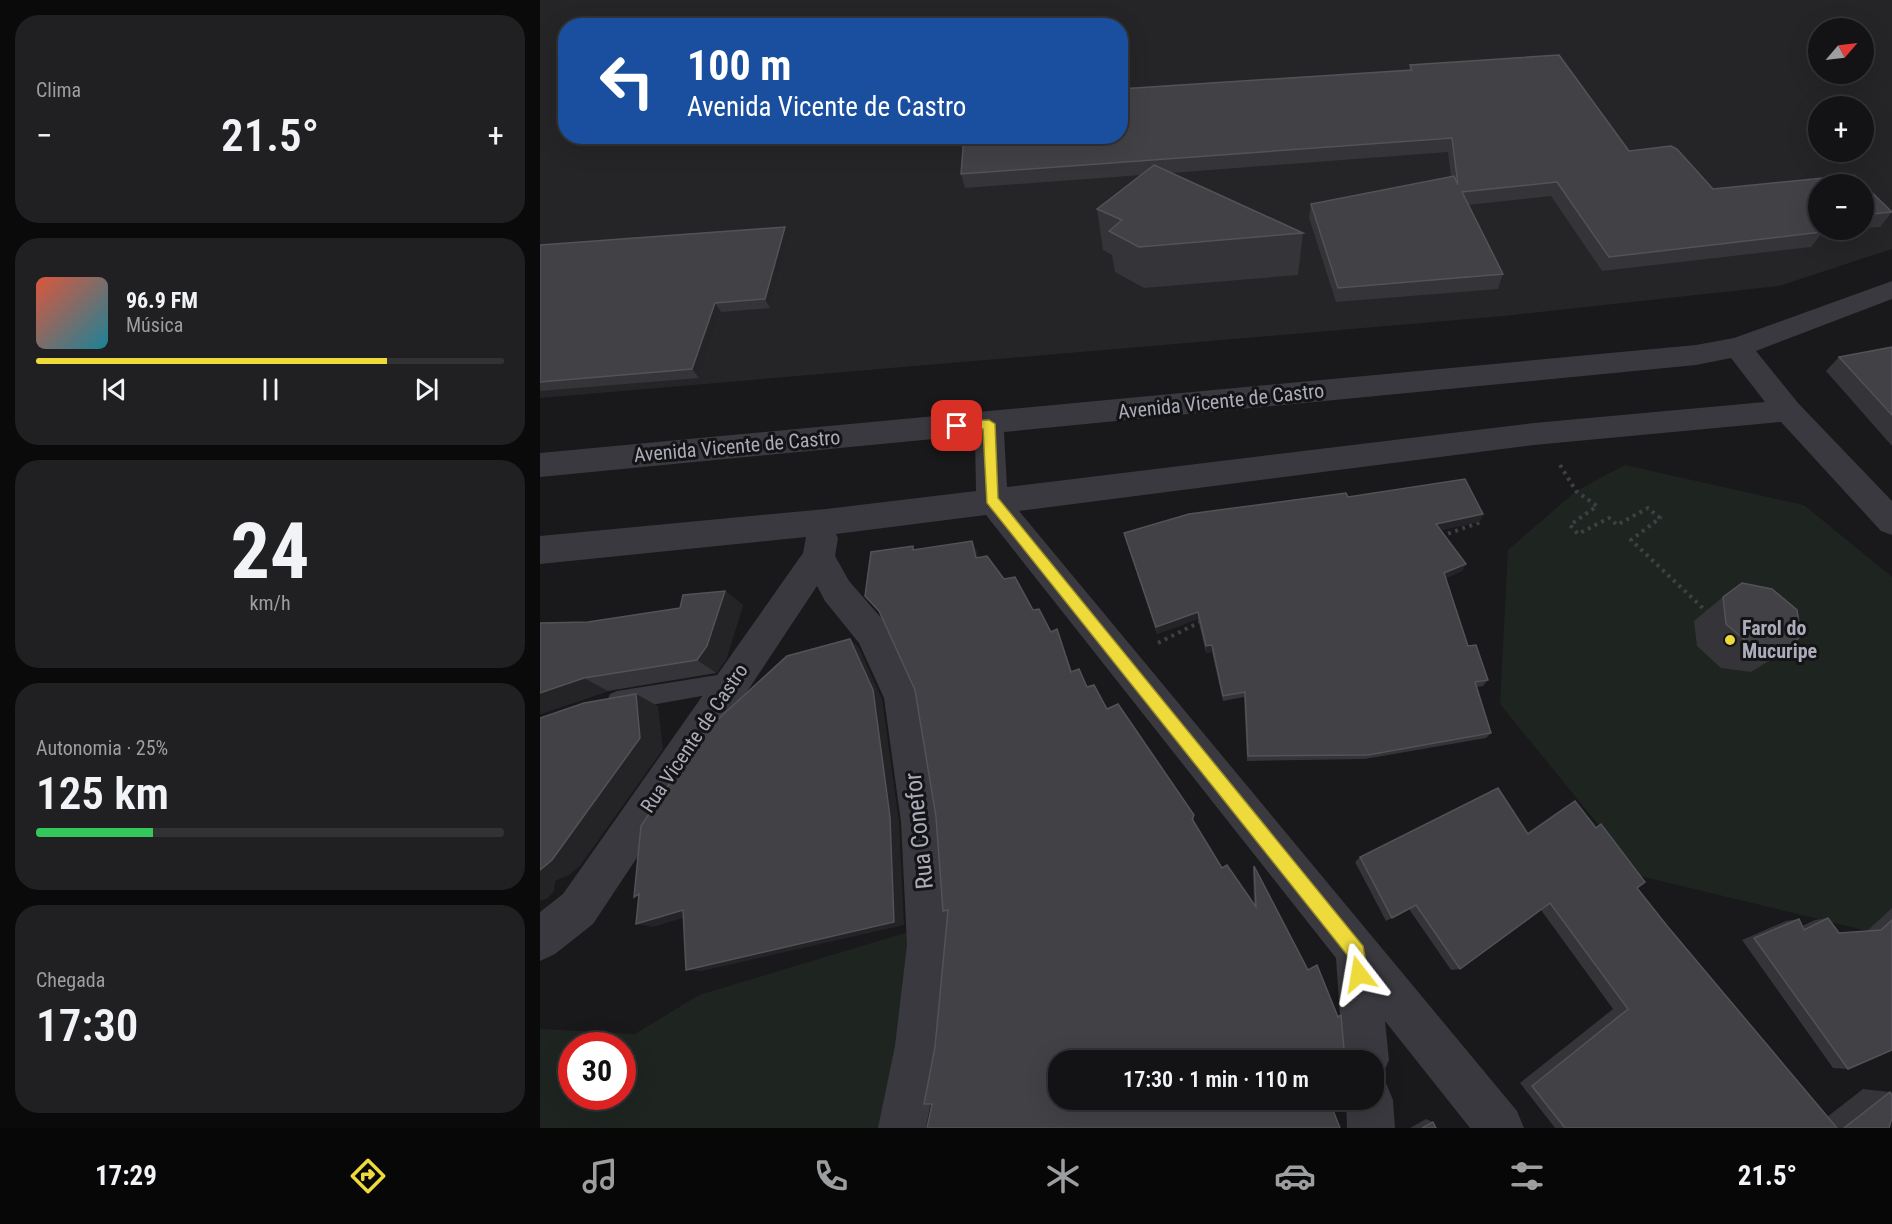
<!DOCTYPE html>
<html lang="pt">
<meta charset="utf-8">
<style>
:root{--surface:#131214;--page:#202022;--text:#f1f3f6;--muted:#9d9ea0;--line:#323234;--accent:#efda3b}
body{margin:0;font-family:"Roboto Condensed",sans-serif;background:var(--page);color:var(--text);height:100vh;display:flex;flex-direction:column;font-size:22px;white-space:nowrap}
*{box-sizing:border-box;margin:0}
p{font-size:20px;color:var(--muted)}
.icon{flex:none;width:33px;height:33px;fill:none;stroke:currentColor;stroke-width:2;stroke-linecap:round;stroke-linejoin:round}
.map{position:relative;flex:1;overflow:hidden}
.panel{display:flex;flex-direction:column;gap:15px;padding:15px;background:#0a0a0b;width:540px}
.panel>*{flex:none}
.guide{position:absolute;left:18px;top:18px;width:570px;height:126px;border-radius:24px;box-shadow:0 6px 24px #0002,0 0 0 2px var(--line);background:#1a4fa0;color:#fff;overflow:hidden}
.needle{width:39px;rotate:62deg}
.tools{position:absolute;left:1268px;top:18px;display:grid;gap:12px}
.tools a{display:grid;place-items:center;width:66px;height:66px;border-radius:50%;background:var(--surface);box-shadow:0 6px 24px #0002,0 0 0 2px var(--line);font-size:30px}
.speed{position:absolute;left:18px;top:1032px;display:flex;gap:12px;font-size:30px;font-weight:700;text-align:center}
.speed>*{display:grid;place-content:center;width:78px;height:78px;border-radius:50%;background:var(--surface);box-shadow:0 6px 24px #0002,0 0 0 2px var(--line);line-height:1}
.speed .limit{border:9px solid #d22;background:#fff;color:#111}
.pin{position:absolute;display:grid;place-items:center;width:51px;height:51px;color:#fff;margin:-26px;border-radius:12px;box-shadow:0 3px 9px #0006}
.me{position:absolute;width:66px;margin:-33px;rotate:346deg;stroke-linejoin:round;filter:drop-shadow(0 0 4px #0008)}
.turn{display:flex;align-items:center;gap:21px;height:126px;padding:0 30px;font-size:27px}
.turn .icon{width:78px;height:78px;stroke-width:2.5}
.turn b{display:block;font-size:42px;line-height:51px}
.big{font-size:45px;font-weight:600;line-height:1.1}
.panel .card{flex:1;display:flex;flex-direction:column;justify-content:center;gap:9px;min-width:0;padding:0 21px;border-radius:24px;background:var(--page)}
.panel .dial{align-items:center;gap:0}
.dial b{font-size:78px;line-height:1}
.song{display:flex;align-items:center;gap:18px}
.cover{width:72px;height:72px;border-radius:9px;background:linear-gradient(135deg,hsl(10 70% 55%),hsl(190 70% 35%))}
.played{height:6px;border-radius:3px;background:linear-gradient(90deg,var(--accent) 75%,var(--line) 75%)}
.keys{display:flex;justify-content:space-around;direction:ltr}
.heat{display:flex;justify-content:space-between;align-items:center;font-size:33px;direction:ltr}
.charge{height:9px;border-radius:4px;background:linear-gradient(90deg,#34c759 25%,var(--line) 0)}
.trip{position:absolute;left:508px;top:1050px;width:336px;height:60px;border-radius:24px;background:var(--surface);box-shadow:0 6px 24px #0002,0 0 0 2px var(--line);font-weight:600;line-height:60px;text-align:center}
.tabs{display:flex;height:96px;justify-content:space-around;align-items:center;background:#080708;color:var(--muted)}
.tabs .icon{width:42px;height:42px}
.tabs .active{color:var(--accent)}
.tabs b{font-size:27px;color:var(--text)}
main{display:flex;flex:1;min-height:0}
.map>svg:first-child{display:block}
.built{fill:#252427;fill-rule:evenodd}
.green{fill:#1e2521;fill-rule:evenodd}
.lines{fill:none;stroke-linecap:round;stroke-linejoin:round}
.path{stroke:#3f4046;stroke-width:4;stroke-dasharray:3 4.5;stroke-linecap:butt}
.service{fill:#3a393f;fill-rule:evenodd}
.minor{fill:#3a393f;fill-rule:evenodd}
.wall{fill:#353438}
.shaded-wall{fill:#242326}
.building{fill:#424146;stroke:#525258;stroke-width:1.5}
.route{fill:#efda3b;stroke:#9b8e26;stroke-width:1.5}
.poi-dot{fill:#efda3b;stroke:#141315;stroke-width:2}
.labels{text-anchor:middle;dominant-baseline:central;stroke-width:6;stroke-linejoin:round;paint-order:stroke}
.street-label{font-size:20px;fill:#abacba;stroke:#141315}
.poi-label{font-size:20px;font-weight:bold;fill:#abacba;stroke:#141315;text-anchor:start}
.near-street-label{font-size:24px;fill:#abacba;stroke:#141315}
</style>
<main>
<section class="panel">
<div class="card"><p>Clima</p>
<div class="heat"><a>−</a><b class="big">21.5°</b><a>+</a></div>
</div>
<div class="card">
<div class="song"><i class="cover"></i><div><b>96.9 FM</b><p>Música</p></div></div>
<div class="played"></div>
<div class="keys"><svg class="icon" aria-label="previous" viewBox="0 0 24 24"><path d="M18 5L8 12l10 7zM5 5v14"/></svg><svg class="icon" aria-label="pause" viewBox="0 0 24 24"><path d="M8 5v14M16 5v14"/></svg><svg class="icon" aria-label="next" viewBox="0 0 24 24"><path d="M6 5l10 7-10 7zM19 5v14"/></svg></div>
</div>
<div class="card dial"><b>24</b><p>km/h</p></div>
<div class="card"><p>Autonomia · 25%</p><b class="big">125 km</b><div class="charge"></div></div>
<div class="card"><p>Chegada</p><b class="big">17:30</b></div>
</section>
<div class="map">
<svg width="1352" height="1128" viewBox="0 0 1352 1128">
<rect width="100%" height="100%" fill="#19181a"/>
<path class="built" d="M 0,0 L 1352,0 L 1352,249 L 1239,286 L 964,316 L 0,398 ZM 26,26 L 580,26 L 580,136 L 26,136 ZM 1278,28 L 1323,28 L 1323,74 L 1278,74 ZM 1278,106 L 1323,106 L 1323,152 L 1278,152 ZM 1278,184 L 1323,184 L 1323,230 L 1278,230 Z"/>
<g class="green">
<polygon points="1085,465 1264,505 1352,577 1352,913 1328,931 1100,876 960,704 968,550 1036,491"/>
<path d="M 378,929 L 340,1128 L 0,1128 L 0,1029 L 95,1034 L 159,995 ZM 32,1046 L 82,1046 L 82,1096 L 32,1096 Z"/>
</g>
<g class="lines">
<g class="path">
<polyline points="1020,465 1036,491 1057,506 1030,525 1038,534 1069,518 1077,525 1108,508 1120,518 1091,540 1167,612"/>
<polyline points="901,536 941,522"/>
<polyline points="618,643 662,621"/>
</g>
<polygon class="service" points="190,673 197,675 200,682 197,689 190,691 77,711 70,708 67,701 70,694 77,691"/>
<path class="minor" d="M 1352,281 L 1352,299 L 1216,351 L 1258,403 L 1352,501 L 1352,535 L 1341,531 L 1241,422 L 994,445 L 479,511 L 977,1111 L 984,1128 L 930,1128 L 845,1021 L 849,1060 L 842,1076 L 836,1079 L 846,1083 L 853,1100 L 855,1128 L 807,1128 L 806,1100 L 834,1100 L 834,1060 L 803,1060 L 796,958 L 446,515 L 296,534 L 298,538 L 295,556 L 309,581 L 344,621 L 380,698 L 401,822 L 411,945 L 401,1046 L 386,1128 L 338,1128 L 355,1046 L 367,945 L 361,822 L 344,698 L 319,643 L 285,601 L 277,586 L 53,924 L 15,954 L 0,961 L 0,912 L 23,894 L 263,553 L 266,537 L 0,564 L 0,536 L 286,509 L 436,491 L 435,435 L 0,477 L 0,453 L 1156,345 L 1194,338 ZM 1191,358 L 1225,402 L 994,423 L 467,487 L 464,432 L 1156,365 Z"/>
</g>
<g class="wall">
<polygon points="1019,55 1089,151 1131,146 1137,149 1173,189 1314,175 1352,212 1340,227 1323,228 1323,184 1278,184 1278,230 1314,230 1282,233 1271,247 1062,271 1011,196 928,205 963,274 958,289 796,302 769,218 771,204 911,177 908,152 631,173 763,233 758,275 604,288 575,272 572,255 563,250 557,209 601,175 425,188 421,174 424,136 580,136 580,89 869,70 870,65"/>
<polygon points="250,236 230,308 181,312 159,378 0,391 0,245"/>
<polygon points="1352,347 1352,446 1286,371 1299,357"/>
<polygon points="808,497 943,514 939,522 901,530 926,564 922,571 906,578 928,646 948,680 943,686 937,687 951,733 946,738 825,759 707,761 704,697 683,701 672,652 666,653 658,619 617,634 586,540 584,533"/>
<polygon points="375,550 437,551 438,558 464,579 493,610 511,632 517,629 532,672 567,709 654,815 654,821 682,868 714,905 713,870 714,866 768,970 797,1015 801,1015 805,1060 392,1104 395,1047 408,913 396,817 375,690"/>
<polygon points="185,591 203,605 186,659 176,673 68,691 0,714 48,622 140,608"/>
<polygon points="1183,597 1245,651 1211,672 1181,668 1157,646 1154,621"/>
<polygon points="1035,801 1056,827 1061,824 1097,888 1128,927 1287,1117 1323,1089 1350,1092 1349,1128 1015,1128 980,1083 1073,1009 1001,910 920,969 911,970 869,909 846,921 815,862 820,857 987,833 1023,808"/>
<polygon points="1352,908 1352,1050 1308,1069 1293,1068 1202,940 1246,921 1259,919 1262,926 1275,920 1288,918 1299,933 1327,931"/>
<polygon points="886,1119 893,1122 896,1128 870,1128"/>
</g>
<g class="shaded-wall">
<polygon points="245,227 250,236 230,308 225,299"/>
<polygon points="175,303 181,312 159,378 152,369"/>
<polygon points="943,514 939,522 893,532 896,524"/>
<polygon points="432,541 437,551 441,568 436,558"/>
<polygon points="926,564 922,571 901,580 904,573"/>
<polygon points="185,591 203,605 186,659 176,673 157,660"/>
<polygon points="658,612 658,619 617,634 616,627"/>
<polygon points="310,639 319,648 342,699 359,822 364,925 162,971 146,970"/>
<polygon points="672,645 672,652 666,653 666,646"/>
<polygon points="44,678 68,691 0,714 0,693"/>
<polygon points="96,694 118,706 123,749 40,866 29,875 15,881 14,891 8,898 0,901 0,870"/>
<polygon points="143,910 159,913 113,927 96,924"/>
</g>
<g class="building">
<polygon points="1019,55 1089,151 1131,146 1137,149 1173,189 1314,175 1352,212 1323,215 1323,184 1278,184 1278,220 1272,221 1278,228 1278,230 1280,230 1282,232 1069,257 1017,182 922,192 963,274 798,288 771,204 914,176 918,185 912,138 421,174 424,136 580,136 580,89 872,70 870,65"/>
<polygon points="614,165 763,233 599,247 569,231 582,220 557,209"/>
<polygon points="245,227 225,299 175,303 152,369 0,382 0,245"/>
<polygon points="1352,347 1352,415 1299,357"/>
<polygon points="925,479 943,514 896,524 926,564 904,573 928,646 936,645 948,680 935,682 951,733 828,755 708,756 705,692 683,696 672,645 666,646 658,612 616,627 584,533 649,514 806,493 808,497"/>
<polygon points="432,541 436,558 447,556 464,579 475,577 493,610 499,609 511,632 517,629 531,672 539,669 547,687 554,685 567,709 578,704 654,815 652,819 682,868 687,865 716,907 714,866 768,970 777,965 798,1017 801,1015 805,1060 519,1060 519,1100 789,1100 800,1128 387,1128 392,1104 384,1104 395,1047 408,910 403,911 396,817 375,690 339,611 325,596 331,552 373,546 373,550"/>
<polygon points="1202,583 1232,589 1257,610 1261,636 1245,651 1213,647 1186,624 1183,597"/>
<polygon points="185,591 167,646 157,660 44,678 0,693 0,623 48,622 140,608 143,595"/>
<polygon points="310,639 333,690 350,817 354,922 146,970 143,910 96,924 99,894 94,897 101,826 165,731 247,656"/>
<polygon points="96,694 100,738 12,860 0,870 0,718 44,703"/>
<polygon points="958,788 988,834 1035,801 1056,828 1061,824 1105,882 1097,888 1128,927 1297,1128 1025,1128 992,1086 1088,1009 1010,903 920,969 876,905 852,918 820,857"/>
<polygon points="1288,918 1299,933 1341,930 1352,920 1352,1050 1308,1069 1214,938 1259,919 1264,930"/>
<polygon points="1350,1092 1352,1095 1352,1118 1349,1128 1304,1128"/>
<polygon points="893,1122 896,1128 882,1128"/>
</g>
<polygon class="route" points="449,420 455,424 458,498 823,946 828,974 825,980 819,983 812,980 808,956 447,503 443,429 417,431 411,426 417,421"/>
<circle class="poi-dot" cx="1190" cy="640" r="6"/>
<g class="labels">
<g class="street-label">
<text transform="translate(681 401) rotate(-6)">Avenida Vicente de Castro</text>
<text transform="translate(197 446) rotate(-5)">Avenida Vicente de Castro</text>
<text transform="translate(154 738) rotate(-56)">Rua Vicente de Castro</text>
</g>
<g class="poi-label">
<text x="1202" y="628">Farol do<tspan x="1202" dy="23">Mucuripe</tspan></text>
</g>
<g class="near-street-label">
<text transform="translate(379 831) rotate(-96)">Rua Conefor</text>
</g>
</g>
</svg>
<div class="tools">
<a><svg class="needle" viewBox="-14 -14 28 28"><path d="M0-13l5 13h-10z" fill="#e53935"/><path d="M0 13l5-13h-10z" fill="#9d9ea0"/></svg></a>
<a>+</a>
<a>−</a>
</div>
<div class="speed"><div class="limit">30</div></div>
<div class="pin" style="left:417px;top:426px;background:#d93025"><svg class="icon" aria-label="arrive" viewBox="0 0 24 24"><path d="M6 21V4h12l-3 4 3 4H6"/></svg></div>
<svg class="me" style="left:819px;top:974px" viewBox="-20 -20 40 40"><path d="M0-17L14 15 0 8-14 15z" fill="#efda3b" stroke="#fff" stroke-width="4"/></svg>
<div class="trip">17:30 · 1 min · 110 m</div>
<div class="guide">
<div class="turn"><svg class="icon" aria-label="left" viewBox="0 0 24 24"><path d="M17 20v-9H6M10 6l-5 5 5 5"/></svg><div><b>100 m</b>Avenida Vicente de Castro</div></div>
</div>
</div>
</main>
<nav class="tabs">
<b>17:29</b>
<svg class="icon active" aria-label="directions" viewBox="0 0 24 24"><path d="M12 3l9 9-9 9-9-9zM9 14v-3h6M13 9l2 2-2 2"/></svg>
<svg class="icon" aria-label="music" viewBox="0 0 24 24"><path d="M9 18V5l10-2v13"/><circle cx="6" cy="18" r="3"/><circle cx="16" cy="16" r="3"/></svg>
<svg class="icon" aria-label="phone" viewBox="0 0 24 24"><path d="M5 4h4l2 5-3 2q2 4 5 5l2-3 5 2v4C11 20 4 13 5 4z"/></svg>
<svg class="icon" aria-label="climate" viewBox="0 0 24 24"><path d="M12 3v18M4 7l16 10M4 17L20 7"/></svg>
<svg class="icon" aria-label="car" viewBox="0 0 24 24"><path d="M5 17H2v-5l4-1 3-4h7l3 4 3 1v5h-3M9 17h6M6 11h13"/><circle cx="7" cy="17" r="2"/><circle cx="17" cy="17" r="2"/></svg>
<svg class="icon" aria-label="filters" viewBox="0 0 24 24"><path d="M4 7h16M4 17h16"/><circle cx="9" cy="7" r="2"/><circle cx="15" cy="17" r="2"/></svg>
<b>21.5°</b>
</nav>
